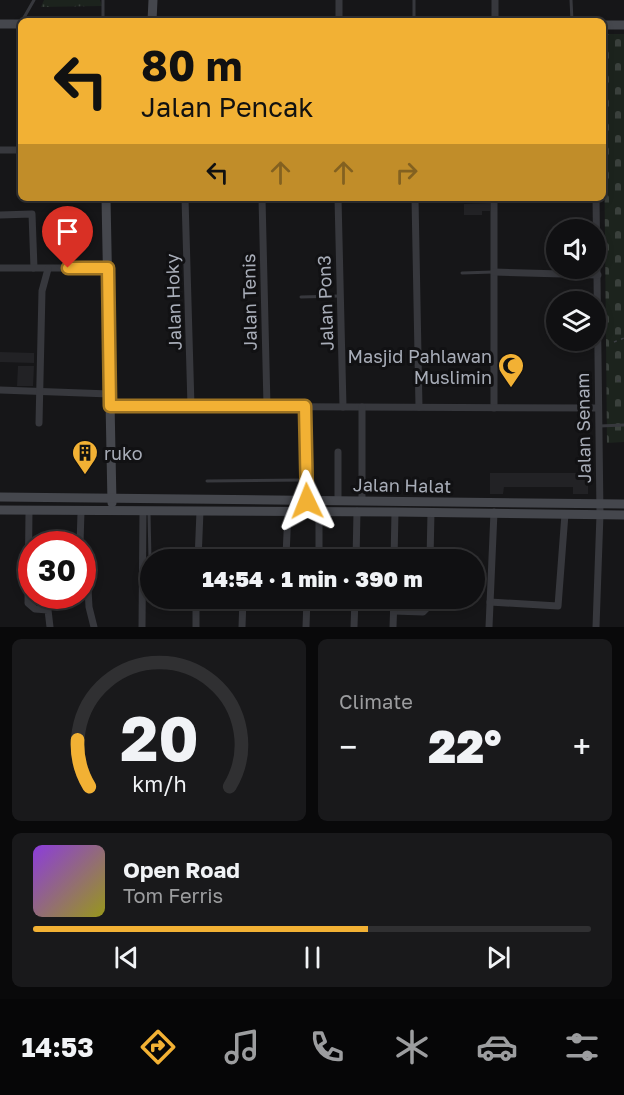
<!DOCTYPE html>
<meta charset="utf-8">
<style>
:root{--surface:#101012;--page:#19191b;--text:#f1f3f6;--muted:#9c9d9f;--line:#303032;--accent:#f2b134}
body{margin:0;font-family:"Golos Text",sans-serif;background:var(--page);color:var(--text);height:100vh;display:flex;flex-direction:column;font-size:22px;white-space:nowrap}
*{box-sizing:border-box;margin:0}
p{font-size:20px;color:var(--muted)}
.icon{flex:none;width:33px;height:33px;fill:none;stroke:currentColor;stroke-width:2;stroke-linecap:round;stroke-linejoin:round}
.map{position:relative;height:627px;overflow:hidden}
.sheet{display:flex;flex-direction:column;gap:12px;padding:12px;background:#09090a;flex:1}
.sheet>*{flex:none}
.hud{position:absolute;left:18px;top:18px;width:588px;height:183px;border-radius:9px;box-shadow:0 3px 9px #0003,0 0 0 2px var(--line);background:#f2b134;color:#111;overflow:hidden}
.tools{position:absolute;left:546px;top:219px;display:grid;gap:12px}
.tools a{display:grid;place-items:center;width:60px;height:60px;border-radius:50%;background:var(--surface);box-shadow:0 3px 9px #0003,0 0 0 2px var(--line);font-size:30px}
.speed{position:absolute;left:18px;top:531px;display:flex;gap:12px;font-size:30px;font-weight:700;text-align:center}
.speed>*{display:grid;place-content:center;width:78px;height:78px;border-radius:50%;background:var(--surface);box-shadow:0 3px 9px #0003,0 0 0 2px var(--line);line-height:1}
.speed .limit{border:9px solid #d22;background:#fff;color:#111}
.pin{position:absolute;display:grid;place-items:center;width:51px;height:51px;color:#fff;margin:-62px -26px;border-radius:50% 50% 50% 0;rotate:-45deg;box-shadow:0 0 6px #0007}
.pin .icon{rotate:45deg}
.me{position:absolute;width:66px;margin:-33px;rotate:358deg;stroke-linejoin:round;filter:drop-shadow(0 0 4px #0008)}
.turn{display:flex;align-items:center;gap:21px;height:126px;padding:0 24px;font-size:27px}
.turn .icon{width:78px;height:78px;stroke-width:2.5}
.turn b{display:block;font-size:42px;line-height:51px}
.lanes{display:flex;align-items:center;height:57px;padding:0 24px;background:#0003;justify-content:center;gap:30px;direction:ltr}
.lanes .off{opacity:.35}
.big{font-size:45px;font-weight:800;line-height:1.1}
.sheet .tile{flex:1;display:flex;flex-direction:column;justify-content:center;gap:9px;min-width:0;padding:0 21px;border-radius:9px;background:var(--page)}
.sheet .dial{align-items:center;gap:0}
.dial svg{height:156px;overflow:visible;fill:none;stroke:var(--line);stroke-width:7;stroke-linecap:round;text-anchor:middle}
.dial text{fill:var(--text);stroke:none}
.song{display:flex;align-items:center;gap:18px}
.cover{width:72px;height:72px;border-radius:9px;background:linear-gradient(135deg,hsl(270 70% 55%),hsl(60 70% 35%))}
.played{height:6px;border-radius:3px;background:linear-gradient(90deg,var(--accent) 60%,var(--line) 60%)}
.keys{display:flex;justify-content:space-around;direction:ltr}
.heat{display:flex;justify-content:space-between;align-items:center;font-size:33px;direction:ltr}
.sheet .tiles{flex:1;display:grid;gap:12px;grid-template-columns:1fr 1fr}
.tile:last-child{grid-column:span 2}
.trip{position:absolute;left:140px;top:549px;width:345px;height:60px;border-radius:30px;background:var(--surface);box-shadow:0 3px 9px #0003,0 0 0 2px var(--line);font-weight:800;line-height:60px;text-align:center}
.menu{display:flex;height:96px;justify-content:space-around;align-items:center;background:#060607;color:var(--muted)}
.menu .icon{width:42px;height:42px}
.menu .current{color:var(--accent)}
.menu b{font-size:27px;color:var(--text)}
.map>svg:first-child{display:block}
.built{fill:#222225}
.grass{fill:url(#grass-tufts)}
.cemetery{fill:url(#cemetery-stones)}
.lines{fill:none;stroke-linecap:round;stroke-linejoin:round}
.path{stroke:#3d3f44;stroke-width:1.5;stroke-dasharray:3 4.5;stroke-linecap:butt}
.lane{stroke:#37383d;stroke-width:3}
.street{stroke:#37383d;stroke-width:7}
.secondary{stroke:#45474d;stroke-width:9}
.route-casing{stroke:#9d7322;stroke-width:15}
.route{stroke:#f2b134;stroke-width:10}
.labels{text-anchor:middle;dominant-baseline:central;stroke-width:6;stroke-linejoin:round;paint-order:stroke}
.street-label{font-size:18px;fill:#a8adb8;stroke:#111113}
.poi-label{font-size:18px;fill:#a8adb8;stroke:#111113;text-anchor:end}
</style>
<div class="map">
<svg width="624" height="627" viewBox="0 0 624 627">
<defs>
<pattern id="grass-tufts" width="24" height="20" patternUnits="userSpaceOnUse" patternTransform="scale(1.5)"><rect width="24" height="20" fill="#1c231d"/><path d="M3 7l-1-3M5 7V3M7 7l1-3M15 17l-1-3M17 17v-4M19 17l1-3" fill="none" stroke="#3a403c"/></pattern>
<pattern id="cemetery-stones" width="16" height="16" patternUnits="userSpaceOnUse" patternTransform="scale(1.5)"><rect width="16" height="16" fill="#1c231d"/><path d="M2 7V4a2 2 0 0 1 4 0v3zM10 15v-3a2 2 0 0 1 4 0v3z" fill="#3a403c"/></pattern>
</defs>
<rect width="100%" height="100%" fill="#161618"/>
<g class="built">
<polygon points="490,203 490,211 482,211 482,215 464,215 464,204"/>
<polygon points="0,352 34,353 34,363 0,362"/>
<polygon points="18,366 34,366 33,386 17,386"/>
<polygon points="490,473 588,473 588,494 573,494 573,487 504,487 503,494 490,494"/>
</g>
<polygon class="grass" points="44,0 100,0 102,6 41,7"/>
<polygon class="cemetery" points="603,34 624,34 624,442 607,443"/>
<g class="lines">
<g class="path">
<polyline points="614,342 624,338"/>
<polyline points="617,381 624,379"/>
</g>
<g class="lane">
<polyline points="103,0 103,21"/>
<polyline points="414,0 414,21"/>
<polyline points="571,0 572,21"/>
<polyline points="22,21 34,0"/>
<polyline points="462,273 493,272"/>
<polyline points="301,297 339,296"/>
<polyline points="599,426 624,425"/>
<polyline points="207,481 305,480"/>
<polyline points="149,513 150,560"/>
</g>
<g class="street">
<polyline points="339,0 339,21"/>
<polyline points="495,0 495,21"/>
<polyline points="0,150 21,150"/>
<polyline points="185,198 191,406"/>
<polyline points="262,198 267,406"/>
<polyline points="338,198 343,407"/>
<polyline points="415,198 419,407"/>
<polyline points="494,198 494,408"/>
<polyline points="596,198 600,514 596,627"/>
<polyline points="0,215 32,214 34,268"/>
<polyline points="0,268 108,268"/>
<polyline points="494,272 598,275"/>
<polyline points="0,390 110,394"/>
<polyline points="110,406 597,408"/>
<polyline points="305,406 307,501"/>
<polyline points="362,407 362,501"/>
<polyline points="39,423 42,291 48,269"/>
<polyline points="338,452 338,500"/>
<polyline points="29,511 28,603 35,609 48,610 50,627"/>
<polyline points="319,512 319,553 322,560"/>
<polyline points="80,544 81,512"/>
<polyline points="82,550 86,553 89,607 94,627"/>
<polyline points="198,560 200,511"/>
<polyline points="283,560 286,555 288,512"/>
<polyline points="356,560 357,511"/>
<polyline points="394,560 395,512"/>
<polyline points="430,560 431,512"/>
<polyline points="490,602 558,606 565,514"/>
<polyline points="394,611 423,612 426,609 428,598"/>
<polyline points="142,627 143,511"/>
<polyline points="196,627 196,598"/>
<polyline points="242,627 243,598"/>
<polyline points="306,627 307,598"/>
<polyline points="354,627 355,598"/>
<polyline points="393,627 394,598"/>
<polyline points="489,627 494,512"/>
</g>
<g class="secondary">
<polyline points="152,21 153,0"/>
<polyline points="0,24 21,24"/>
<polyline points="603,25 624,25"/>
<polyline points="106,198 112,503"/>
<polyline points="0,497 624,504"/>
<polyline points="0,510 395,512 624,515"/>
</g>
</g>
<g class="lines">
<defs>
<polyline id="route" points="68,268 108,268 110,406 305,406 307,501"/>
</defs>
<use href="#route" class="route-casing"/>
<use href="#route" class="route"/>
</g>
<defs>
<symbol id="mosque-pin" viewBox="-11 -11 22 30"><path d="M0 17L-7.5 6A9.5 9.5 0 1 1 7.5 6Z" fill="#f2b134" stroke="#111113"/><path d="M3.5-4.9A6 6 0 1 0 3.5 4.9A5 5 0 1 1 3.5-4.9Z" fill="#111"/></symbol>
<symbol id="building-pin" viewBox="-11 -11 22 30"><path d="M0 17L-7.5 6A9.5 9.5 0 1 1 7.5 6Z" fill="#f2b134" stroke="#111113"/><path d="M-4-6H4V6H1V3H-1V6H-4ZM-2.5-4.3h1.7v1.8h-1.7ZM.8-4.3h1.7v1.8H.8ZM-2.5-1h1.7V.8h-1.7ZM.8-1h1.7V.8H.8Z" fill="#111"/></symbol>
</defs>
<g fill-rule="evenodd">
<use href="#mosque-pin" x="496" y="351" width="30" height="40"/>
<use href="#building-pin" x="70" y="438" width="30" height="40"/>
</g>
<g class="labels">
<g class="street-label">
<text transform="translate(173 302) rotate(-92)">Jalan Hoky</text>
<text transform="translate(249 302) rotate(-91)">Jalan Tenis</text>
<text transform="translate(325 303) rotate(-92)">Jalan Pon3</text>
<text transform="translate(583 428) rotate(-91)">Jalan Senam</text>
<text transform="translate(402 485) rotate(1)">Jalan Halat</text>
</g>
<g class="poi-label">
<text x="492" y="356">Masjid Pahlawan<tspan x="492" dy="21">Muslimin</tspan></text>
<text x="104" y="453" text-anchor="start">ruko</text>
</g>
</g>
</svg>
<div class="tools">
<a><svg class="icon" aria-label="sound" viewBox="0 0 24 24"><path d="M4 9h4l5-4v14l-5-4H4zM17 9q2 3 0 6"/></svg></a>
<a><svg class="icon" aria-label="layers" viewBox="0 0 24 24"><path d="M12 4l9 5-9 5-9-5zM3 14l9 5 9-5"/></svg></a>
</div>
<div class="speed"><div class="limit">30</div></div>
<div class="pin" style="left:68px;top:268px;background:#d93025"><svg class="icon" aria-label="arrive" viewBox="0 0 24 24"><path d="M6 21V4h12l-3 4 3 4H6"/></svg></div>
<svg class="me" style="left:307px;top:501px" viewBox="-20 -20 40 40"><path d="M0-17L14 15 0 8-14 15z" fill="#f2b134" stroke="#fff" stroke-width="4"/></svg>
<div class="trip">14:54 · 1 min · 390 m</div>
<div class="hud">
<div class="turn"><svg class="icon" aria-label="left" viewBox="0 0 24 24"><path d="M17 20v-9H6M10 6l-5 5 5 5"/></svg><div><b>80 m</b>Jalan Pencak</div></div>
<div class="lanes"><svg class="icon" aria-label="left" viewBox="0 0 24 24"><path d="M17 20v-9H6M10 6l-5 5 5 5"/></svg><svg class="icon off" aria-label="ahead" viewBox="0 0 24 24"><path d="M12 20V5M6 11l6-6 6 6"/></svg><svg class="icon off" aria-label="ahead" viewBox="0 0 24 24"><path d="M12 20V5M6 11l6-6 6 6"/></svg><svg class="icon off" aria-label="right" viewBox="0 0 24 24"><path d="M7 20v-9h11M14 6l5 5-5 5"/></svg></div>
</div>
</div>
<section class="sheet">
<div class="tiles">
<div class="tile dial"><svg viewBox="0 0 100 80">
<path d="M14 69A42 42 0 1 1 86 69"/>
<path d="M14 69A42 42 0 0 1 8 45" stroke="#f2b134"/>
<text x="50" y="56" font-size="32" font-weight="700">20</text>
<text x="50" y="72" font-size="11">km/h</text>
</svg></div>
<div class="tile"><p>Climate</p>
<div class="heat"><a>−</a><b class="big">22°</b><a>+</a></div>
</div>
<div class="tile">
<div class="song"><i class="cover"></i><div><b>Open Road</b><p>Tom Ferris</p></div></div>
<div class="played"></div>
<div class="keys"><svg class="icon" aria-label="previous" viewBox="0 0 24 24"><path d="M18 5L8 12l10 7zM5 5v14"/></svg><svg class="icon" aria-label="pause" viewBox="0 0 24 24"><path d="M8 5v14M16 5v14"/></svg><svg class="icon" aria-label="next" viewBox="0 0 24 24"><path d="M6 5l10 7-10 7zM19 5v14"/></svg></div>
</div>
</div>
</section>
<nav class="menu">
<b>14:53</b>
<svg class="icon current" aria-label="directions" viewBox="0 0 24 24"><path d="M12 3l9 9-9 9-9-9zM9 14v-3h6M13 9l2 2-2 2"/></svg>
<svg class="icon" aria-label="music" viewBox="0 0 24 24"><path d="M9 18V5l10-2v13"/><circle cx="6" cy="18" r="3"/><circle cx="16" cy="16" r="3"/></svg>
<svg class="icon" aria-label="phone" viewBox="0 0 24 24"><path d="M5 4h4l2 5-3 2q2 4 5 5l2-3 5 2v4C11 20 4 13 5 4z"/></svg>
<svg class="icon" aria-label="climate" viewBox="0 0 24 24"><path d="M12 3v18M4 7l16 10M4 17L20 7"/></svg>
<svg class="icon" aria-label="car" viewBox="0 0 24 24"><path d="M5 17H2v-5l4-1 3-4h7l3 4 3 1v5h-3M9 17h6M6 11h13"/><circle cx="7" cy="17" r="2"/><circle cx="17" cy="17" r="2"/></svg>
<svg class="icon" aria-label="filters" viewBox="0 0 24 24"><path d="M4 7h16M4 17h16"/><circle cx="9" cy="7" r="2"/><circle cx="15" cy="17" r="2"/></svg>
</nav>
